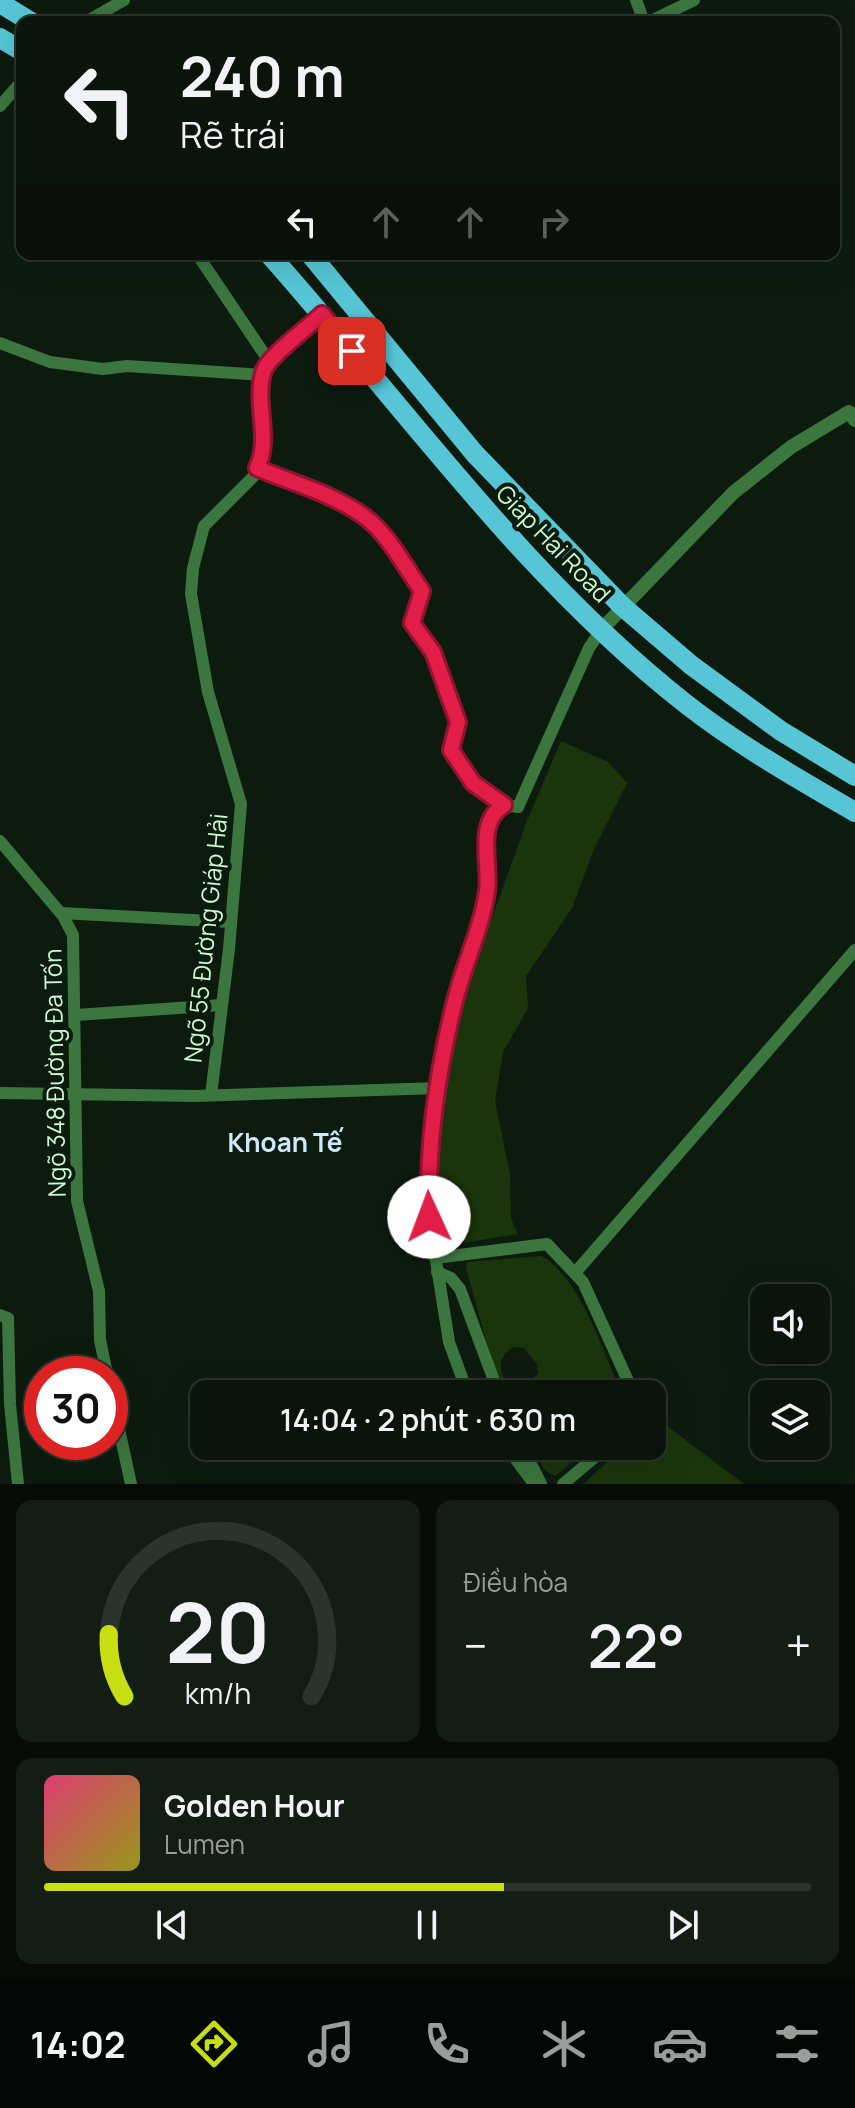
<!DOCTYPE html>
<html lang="vi">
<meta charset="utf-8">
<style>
:root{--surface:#0a140b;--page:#131d14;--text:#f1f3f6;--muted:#999e9d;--line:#2a332c;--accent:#c7de13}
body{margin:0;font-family:Manrope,sans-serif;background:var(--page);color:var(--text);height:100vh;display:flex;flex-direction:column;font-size:30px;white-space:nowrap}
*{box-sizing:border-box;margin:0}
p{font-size:26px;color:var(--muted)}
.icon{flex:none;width:44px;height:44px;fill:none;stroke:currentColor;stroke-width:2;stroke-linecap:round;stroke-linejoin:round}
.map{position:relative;height:1484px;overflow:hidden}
.side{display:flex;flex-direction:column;gap:16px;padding:16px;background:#060b06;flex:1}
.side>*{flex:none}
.banner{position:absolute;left:16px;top:16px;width:824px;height:244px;border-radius:16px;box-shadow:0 8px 32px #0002,0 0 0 2px var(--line);background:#0a140b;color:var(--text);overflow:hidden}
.buttons{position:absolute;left:750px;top:1284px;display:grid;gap:16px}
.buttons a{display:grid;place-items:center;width:80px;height:80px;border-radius:16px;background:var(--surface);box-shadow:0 8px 32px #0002,0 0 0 2px var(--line);font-size:40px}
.speed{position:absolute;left:24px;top:1356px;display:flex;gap:16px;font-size:40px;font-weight:700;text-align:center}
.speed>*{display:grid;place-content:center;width:104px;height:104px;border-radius:50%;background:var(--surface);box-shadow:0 8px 32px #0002,0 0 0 2px var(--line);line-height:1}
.speed .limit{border:12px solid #d22;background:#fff;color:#111}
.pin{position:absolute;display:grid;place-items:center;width:68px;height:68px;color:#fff;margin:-34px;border-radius:16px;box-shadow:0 4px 12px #0006}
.me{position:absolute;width:88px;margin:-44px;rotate:358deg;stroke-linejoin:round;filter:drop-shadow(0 0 6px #0008)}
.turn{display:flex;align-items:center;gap:28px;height:168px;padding:0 32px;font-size:36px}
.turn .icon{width:104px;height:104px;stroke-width:2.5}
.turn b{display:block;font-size:56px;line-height:68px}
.lanes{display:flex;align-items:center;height:76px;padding:0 32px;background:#0003;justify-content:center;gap:40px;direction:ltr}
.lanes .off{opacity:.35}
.big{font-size:60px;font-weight:600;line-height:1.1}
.side .card{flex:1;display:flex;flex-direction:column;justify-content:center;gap:12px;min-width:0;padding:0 28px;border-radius:16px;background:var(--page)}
.side .dial{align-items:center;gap:0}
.dial svg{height:208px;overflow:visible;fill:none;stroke:var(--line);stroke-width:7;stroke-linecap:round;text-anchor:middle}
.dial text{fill:var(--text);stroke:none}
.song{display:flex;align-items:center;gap:24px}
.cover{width:96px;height:96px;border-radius:12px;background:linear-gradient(135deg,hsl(340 70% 55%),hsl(60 70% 35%))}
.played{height:8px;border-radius:4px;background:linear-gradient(90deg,var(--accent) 60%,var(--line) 60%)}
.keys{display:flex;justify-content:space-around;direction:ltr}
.heat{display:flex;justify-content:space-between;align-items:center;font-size:44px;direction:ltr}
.side .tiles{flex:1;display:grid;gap:16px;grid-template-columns:1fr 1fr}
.card:last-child{grid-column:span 2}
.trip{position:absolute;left:190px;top:1380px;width:476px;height:80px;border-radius:16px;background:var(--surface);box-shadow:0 8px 32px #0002,0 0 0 2px var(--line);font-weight:600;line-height:80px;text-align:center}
.menu{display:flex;height:128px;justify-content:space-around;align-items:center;background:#040804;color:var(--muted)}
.menu .icon{width:56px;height:56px}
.menu .on{color:var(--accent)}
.menu b{font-size:36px;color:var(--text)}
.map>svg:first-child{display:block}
.water{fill:#1a350c;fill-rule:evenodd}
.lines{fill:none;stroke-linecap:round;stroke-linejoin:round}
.minor{stroke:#3b763f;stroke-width:12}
.tertiary{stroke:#3b763f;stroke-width:14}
.trunk{stroke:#56c6d6;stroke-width:20}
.route-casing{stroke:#92132f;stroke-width:20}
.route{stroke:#e11d48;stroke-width:14}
.labels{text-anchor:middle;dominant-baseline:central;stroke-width:8;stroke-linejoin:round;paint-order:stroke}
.street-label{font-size:24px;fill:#cbfbd1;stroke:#0d1b0f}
.neighbourhood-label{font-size:26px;font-weight:bold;fill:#cde9fb;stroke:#0d1b0f}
</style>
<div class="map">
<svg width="855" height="1484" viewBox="0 0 855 1484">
<rect width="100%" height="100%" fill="#0d1b0f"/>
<g class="water">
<polygon points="561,741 608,762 627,783 594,849 572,908 526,976 528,1008 503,1052 495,1101 510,1174 511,1218 518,1234 437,1247 430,1179 461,1003 527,821"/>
<path d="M 541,1256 C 578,1273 605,1357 622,1394 L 506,1394 L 489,1351 L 466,1268 L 467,1262 ZM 513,1347 L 524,1348 L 537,1364 L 538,1374 L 524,1385 L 505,1380 C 497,1366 500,1356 513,1347 Z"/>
<polygon points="655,1417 744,1484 584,1484 624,1446 652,1446"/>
<polygon points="530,1446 592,1446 555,1476 545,1470"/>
</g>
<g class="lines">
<g class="minor">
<polyline points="636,0 644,22"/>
<polyline points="86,22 124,0"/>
<polyline points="649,22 694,0"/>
<polyline points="0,106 22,81"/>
<polyline points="197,254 269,361"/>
<polyline points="0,343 50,362 103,369 127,366 263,375"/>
<path d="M 257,468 C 292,483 334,494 365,517 C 389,535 405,567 422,591 L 412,623 L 433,652 L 458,722 L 451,750 L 473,783 L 504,805"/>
<polyline points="0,841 63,916 73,935 77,1201 99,1291 100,1340 107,1374"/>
<polyline points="61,913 230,922"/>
<polyline points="76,1015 222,1005"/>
<polyline points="0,1093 195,1096 439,1088"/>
<polyline points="211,1095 229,949 241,804 208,692 191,594 193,568 204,526 253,477 262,458 264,370 269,361 322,314"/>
<polyline points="435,1258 547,1244 583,1282 634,1394"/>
<polyline points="437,1272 451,1278 460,1289 499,1394"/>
<polyline points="575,1273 855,950"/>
<polyline points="0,1315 8,1318 10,1404 18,1484"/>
<polyline points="110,1388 131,1484"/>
<polyline points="468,1394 449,1342 429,1217 427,1174 455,1002 487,891 486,836 497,809 504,805 518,807 589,648 602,629"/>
<polyline points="506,1446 534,1484"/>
<polyline points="522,1446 541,1484"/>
<polyline points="563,1484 608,1446"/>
</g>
<polyline class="tertiary" points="602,629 733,493 791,447 849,412 855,420"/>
<g class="trunk">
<polyline points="0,3 31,22"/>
<polyline points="0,38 22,51"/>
<path d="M 269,254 C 405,407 523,576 686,704 C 737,744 798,779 855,812"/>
<polyline points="310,254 475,454 622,606 691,665 781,731 855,776"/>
</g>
</g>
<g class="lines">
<defs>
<path id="route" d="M 352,351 L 322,314 C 309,327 270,355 264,370 C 253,401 272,437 257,468 C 292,483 334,494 365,517 C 389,535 405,567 422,591 L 412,623 L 433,652 L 458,722 L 451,750 L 473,783 L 504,805 C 475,823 491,863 487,891 C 482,927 465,962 456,997 C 438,1067 427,1145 429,1217"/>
</defs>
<use href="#route" class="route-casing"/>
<use href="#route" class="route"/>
</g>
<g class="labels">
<g class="street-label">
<text transform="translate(554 543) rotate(46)">Giap Hai Road</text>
<text transform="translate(205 938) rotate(-84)">Ngõ 55 Đường Giáp Hải</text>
<text transform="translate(54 1073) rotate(-91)">Ngõ 348 Đường Đa Tốn</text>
</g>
<g class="neighbourhood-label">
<text x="285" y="1142">Khoan Tế</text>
</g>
</g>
</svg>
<div class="buttons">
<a><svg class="icon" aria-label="sound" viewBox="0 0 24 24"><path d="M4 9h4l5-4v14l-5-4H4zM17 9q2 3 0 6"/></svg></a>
<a><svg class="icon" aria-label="layers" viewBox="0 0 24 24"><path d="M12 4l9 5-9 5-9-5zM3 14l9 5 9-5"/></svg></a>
</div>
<div class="speed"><div class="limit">30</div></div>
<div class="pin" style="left:352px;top:351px;background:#d93025"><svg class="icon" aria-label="arrive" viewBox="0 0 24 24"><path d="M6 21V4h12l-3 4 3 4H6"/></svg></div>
<svg class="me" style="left:429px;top:1217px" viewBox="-20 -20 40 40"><circle r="19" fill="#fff"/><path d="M0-13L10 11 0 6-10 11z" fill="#e11d48"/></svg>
<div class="trip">14:04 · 2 phút · 630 m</div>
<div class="banner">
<div class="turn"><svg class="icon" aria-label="left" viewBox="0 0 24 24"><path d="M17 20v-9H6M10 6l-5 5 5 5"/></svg><div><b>240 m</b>Rẽ trái</div></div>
<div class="lanes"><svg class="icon" aria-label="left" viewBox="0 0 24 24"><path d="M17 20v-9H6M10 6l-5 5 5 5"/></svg><svg class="icon off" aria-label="ahead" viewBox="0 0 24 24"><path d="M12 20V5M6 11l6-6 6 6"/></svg><svg class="icon off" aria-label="ahead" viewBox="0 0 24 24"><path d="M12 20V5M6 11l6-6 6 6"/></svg><svg class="icon off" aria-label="right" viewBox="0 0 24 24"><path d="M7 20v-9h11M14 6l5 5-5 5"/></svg></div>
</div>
</div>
<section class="side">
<div class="tiles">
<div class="card dial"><svg viewBox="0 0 100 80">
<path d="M14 69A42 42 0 1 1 86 69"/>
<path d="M14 69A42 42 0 0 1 8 45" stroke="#c7de13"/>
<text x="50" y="56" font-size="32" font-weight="700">20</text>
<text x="50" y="72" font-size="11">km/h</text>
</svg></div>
<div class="card"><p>Điều hòa</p>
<div class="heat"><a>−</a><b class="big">22°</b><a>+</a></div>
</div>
<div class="card">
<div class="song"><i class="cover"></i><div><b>Golden Hour</b><p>Lumen</p></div></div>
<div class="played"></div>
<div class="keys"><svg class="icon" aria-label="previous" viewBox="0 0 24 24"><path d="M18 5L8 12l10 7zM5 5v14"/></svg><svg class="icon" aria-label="pause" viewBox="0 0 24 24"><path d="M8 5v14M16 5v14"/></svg><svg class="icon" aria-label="next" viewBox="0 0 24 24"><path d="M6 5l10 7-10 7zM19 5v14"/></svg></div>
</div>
</div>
</section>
<nav class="menu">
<b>14:02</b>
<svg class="icon on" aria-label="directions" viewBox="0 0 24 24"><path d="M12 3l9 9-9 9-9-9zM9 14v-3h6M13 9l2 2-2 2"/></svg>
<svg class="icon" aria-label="music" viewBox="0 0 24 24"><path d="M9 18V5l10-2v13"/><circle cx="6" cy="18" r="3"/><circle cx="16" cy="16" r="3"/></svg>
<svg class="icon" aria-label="phone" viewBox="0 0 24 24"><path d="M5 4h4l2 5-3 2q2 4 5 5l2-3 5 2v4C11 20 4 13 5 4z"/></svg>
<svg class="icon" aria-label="climate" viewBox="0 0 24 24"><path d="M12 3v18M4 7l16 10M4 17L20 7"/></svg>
<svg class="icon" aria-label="car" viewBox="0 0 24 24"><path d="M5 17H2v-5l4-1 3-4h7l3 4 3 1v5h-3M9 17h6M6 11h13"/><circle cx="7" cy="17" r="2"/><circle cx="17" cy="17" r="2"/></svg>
<svg class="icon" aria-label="filters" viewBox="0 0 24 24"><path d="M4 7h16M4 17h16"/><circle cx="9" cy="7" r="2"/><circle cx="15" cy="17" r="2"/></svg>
</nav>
